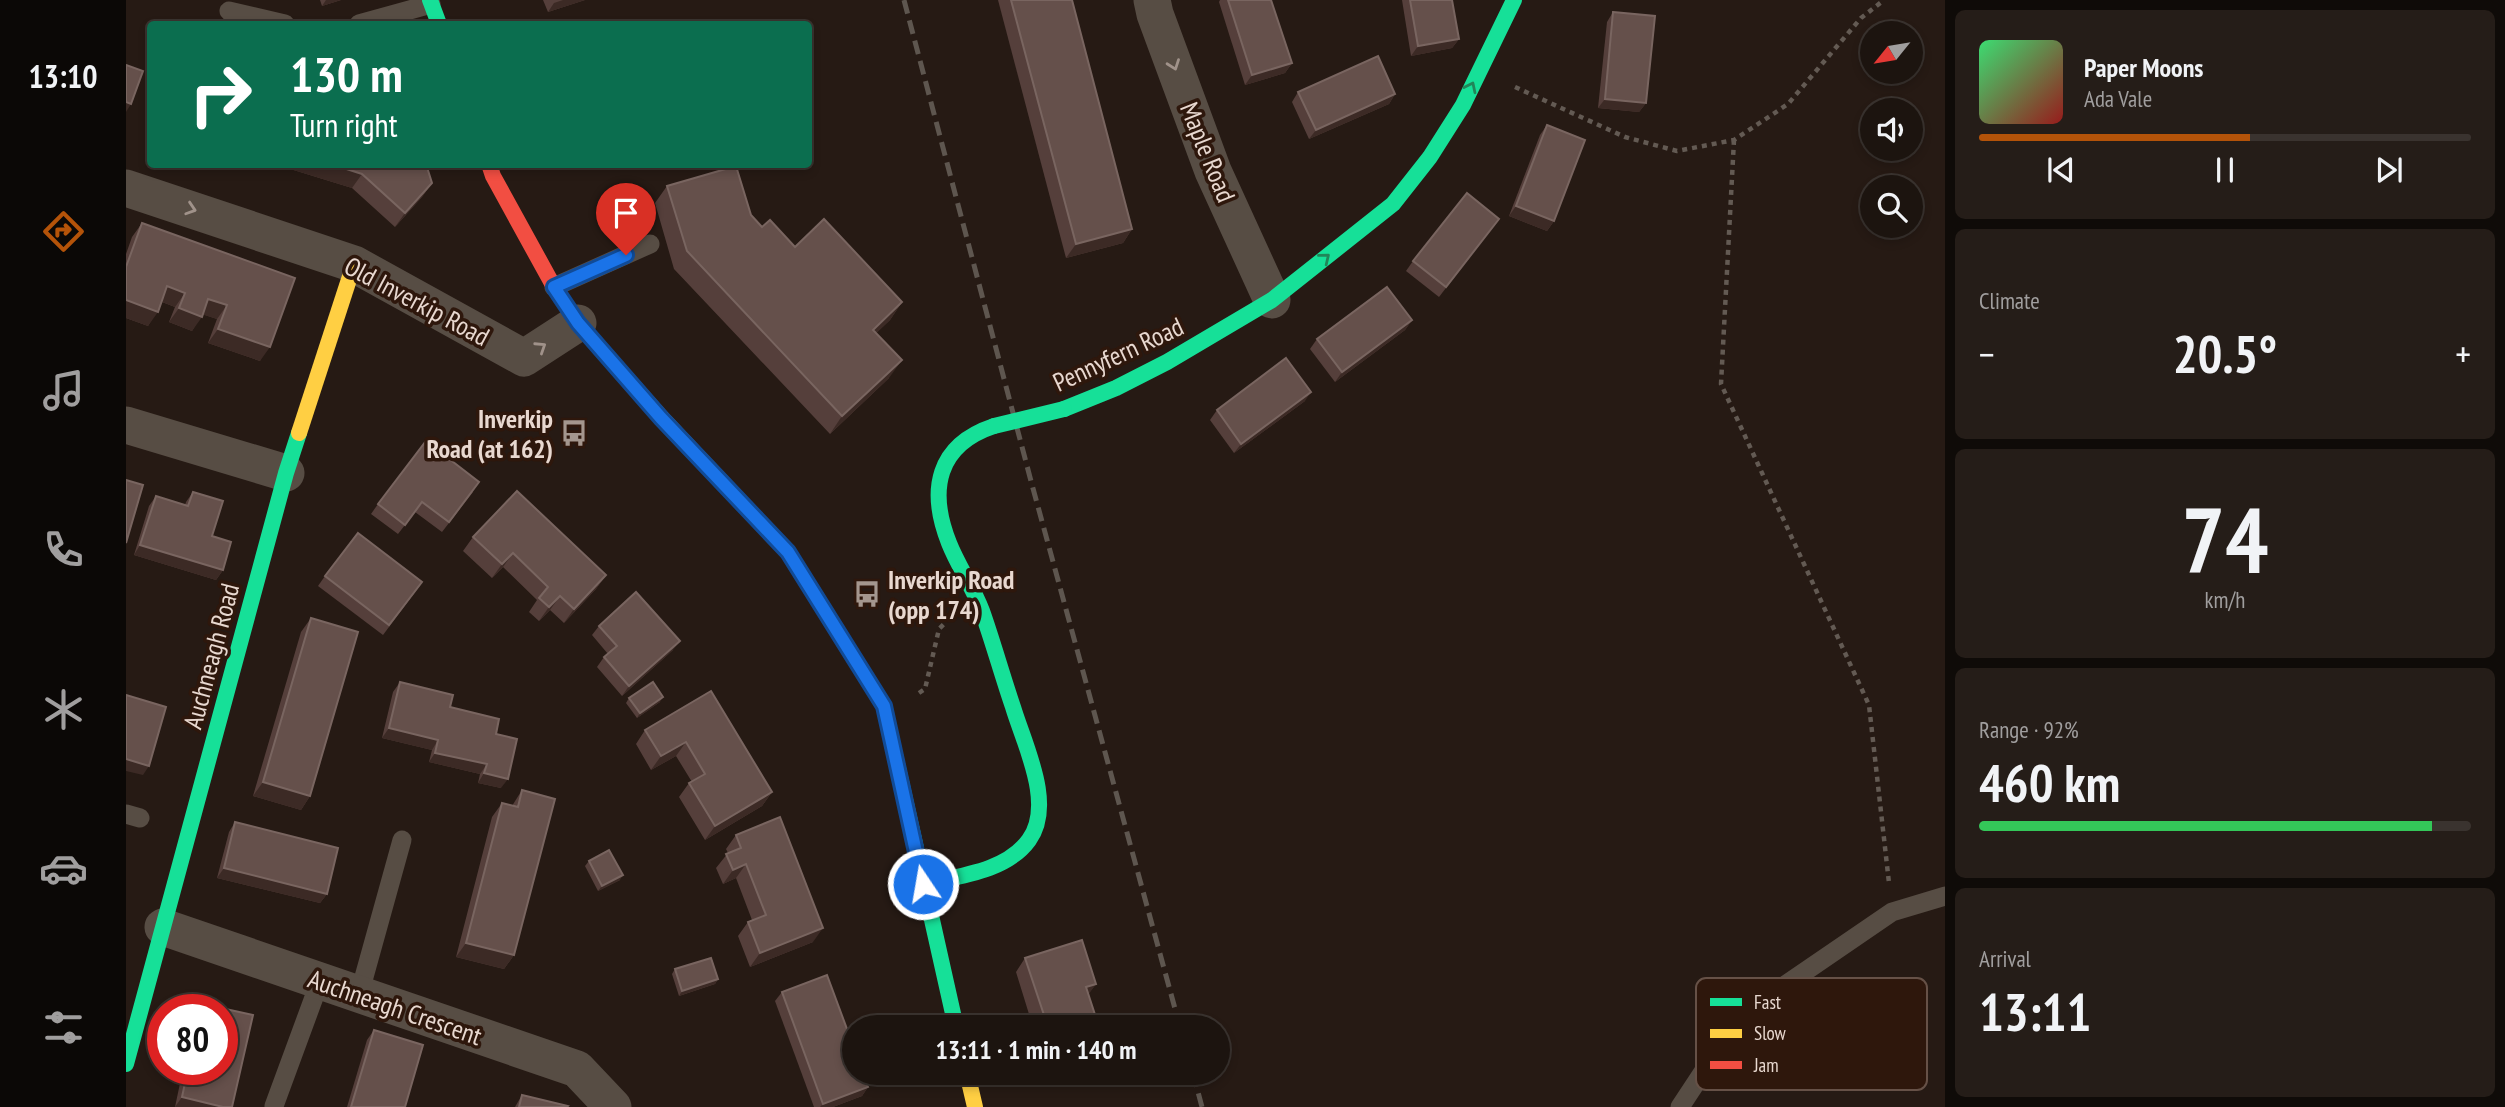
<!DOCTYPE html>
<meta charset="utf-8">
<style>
:root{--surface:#1c140f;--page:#251d18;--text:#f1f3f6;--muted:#a09e9e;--line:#3a332f;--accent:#b45309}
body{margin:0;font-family:"PT Sans Narrow",sans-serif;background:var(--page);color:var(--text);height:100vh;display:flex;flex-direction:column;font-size:26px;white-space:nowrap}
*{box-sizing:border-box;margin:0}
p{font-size:23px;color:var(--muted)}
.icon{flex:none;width:38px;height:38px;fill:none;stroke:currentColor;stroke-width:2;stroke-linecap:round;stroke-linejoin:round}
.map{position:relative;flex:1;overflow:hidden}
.details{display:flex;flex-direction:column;gap:10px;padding:10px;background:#0f0b08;width:560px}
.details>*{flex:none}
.hud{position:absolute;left:21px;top:21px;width:665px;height:147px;border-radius:7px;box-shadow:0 4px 10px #0003,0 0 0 2px var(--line);background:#0b6e4f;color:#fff;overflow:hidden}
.needle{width:46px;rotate:240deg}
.controls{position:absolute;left:1734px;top:21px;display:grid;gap:14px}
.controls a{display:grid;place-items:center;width:63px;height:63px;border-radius:50%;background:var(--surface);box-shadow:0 4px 10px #0003,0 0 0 2px var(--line);font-size:35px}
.speed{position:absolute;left:21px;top:994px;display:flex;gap:14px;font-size:35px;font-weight:700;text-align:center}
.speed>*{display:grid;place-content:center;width:91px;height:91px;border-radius:50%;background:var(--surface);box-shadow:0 4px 10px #0003,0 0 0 2px var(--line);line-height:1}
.speed .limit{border:10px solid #d22;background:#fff;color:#111}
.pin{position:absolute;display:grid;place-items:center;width:60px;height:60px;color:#fff;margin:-72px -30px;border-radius:50% 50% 50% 0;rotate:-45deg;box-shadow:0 0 7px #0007}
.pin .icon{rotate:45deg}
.me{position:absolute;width:77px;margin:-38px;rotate:348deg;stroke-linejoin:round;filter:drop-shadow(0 0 5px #0008)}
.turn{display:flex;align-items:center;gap:24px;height:147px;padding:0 28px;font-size:32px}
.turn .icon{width:91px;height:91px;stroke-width:2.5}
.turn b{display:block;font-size:49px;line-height:60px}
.big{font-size:52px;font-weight:800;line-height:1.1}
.details .tile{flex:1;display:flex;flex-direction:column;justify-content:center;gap:10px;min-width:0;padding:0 24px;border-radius:10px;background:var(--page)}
.details .dial{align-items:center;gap:0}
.dial b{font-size:91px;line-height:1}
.song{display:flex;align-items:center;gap:21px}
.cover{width:84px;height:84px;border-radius:10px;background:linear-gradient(135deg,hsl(140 70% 55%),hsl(0 70% 35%))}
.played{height:7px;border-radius:4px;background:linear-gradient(90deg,var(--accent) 55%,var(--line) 55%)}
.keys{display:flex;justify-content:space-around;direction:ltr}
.heat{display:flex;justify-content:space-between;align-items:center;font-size:38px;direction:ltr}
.charge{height:10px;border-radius:5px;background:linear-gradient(90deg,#34c759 92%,var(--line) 0)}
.trip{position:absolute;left:716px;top:1015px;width:388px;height:70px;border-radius:35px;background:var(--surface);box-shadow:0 4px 10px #0003,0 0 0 2px var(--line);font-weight:800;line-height:70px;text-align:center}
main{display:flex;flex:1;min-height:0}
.menu{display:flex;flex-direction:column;width:126px;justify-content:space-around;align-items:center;background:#0b0806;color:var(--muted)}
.menu .icon{width:49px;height:49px}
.menu .selected{color:var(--accent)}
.menu b{font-size:32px;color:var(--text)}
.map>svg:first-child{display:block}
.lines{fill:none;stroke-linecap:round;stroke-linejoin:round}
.path{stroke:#635a53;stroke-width:4.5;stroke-dasharray:5 5;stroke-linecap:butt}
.lane{stroke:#574d44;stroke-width:19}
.street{stroke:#574d44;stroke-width:37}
.fast{stroke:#16e098;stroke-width:16}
.slow{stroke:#ffcf43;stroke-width:16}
.jam{stroke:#f24e42;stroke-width:16}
.rail{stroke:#5e564f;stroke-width:5;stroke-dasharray:14 7;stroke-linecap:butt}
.fast-bridge{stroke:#16e098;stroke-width:16}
.wall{fill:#553f3b}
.shaded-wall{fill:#3c2a25}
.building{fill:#65504b;stroke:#796560;stroke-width:2}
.oneway{stroke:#a0928a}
.oneway2{stroke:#218659}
.route-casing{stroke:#114b97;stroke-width:18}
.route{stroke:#1a73e8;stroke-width:12}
.labels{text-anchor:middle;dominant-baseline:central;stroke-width:7;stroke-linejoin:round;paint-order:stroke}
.street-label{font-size:26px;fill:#e8d8d0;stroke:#2e170c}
.poi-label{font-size:26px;font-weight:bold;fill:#e8d8d0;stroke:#2e170c;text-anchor:end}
.key{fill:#2e170c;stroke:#665147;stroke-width:2}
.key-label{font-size:19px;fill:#e8d8d0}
</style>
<main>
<nav class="menu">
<b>13:10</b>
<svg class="icon selected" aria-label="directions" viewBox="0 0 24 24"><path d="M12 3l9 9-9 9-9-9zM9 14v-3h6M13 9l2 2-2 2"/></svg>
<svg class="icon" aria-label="music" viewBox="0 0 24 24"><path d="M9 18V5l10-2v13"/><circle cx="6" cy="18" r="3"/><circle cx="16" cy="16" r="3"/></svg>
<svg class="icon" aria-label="phone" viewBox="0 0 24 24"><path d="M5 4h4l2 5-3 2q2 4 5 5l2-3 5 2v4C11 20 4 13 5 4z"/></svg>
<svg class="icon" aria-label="climate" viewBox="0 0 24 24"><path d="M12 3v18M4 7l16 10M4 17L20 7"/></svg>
<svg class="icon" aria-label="car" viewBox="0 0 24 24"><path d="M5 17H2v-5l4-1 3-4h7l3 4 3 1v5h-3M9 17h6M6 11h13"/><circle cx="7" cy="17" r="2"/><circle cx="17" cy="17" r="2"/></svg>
<svg class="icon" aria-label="filters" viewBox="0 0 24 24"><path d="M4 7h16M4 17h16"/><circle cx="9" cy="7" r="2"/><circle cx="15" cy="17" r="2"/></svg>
</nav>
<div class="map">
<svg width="1819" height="1107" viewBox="0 0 1819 1107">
<rect width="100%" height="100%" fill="#261a14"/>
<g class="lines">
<g class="path">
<polyline points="1389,87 1499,137 1551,151 1608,140 1662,104 1735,18 1758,0"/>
<polyline points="1608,140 1595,384 1743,705 1763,883"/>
<polyline points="793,693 799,689 813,629 820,622"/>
</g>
<g class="lane">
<polyline points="103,11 159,24"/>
<polyline points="233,24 305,4"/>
<polyline points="428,287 524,244"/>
<polyline points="0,814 14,818"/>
<polyline points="233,995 276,840"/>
<polyline points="148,1106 194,981"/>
<polyline points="1554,1107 1614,1016 1766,912 1819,896"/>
</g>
<g class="street">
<polyline points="1026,0 1029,14 1087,171 1146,300"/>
<polyline points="0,188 228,264 398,358 452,323"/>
<polyline points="0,425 160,473"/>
<polyline points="37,927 451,1069 487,1107"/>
</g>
<g class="fast">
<polyline points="304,0 313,24"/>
<polyline points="938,409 990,388 1041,362 1146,300 1267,204 1304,157 1337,105 1388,0"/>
<polyline points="772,768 830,1027"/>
<path d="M 797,884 C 832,876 880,872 903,840 C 929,804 898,744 887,707 C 876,675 867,642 856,611 C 847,587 832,566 823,543 C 802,490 811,445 868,426"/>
<polyline points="0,1064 160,473 173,433"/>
</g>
<g class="slow">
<polyline points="456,328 535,417 662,552 691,598"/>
<polyline points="173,433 228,264"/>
<polyline points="841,1073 849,1107"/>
</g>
<g class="jam">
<polyline points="363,164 367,176 428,287 456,328"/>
<polyline points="691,598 758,706 772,768"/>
</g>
<g class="rail">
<polyline points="778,0 905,481 1054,1027"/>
<polyline points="1067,1073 1076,1107"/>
</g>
<polyline class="fast-bridge" points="868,426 938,409"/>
</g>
<g class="wall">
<polygon points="194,0 215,0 196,6"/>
<polygon points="417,0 459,0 422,12"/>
<polygon points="872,0 946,0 1006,229 997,243 940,258"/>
<polygon points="1094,0 1145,0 1166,63 1159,73 1119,85 1093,2"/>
<polygon points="1276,0 1326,0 1333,39 1326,48 1285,56"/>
<polygon points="1487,12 1520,103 1513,112 1472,108 1481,22"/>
<polygon points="1172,92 1269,94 1263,104 1183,139 1166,102"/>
<polygon points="1421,125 1428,221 1421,231 1383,216 1414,135"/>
<polygon points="148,164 300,164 306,183 296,197 269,227 226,188"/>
<polygon points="541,186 625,215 636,227 669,247 776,302 764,320 750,333 763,378 704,434 548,269 529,203"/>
<polygon points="1373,219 1313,297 1280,271 1287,261"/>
<polygon points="16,223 169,278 134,361 82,343 91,319 76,314 66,331 43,322 49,307 36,302 22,326 0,318 0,254 6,237"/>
<polygon points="1286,320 1279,330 1209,382 1184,349 1191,339"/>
<polygon points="1179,401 1108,453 1084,420 1091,410"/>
<polygon points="67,492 86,536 97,570 90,580 8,555 23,506 30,496 59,505 60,502"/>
<polygon points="347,492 316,532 289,512 272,534 245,514 252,504"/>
<polygon points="347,537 480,575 470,589 438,623 424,610 413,621 403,612 411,600 377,567 366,578 337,551"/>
<polygon points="199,576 289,592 257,635 192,586"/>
<polygon points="185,618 184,796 175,810 127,796 175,632"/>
<polygon points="473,626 547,650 496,696 471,667 478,657 482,654 466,635"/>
<polygon points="274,682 370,734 375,788 352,783 354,774 303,762 306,750 256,738 267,692"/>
<polygon points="585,691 646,792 636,806 579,840 553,797 563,783 566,782 550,756 525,770 510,744 519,730"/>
<polygon points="503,698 534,702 511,718 500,703"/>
<polygon points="396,790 388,955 378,969 330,957 366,817 376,803 386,806"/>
<polygon points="109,822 201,894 194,903 91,878 103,832"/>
<polygon points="610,835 687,942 624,967 612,936 622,922 626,920 610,878 597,884 590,868 602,853 600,849"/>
<polygon points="463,861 494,880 472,891 459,866"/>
<polygon points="899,958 970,984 962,994 973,1027 907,1027 890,972"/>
<polygon points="549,969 592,979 589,984 553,996 546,974"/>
<polygon points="656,992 742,1087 736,1096 707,1107 688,1107 649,1001"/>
<polygon points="77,1004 127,1015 106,1107 49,1107 57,1069 96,1069 96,1010 73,1010"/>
<polygon points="248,1030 279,1107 221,1107 241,1040"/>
<polygon points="909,1073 932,1073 911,1079"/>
<polygon points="947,1073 976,1073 974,1076 950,1084"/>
<polygon points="396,1095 441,1107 389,1107"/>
</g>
<g class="shaded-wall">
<polygon points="200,0 215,0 196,6"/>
<polygon points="437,0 459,0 422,12 428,3"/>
<polygon points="1333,39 1326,48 1285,56 1292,46"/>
<polygon points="1166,63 1159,73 1119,85 1126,75"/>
<polygon points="1269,94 1263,104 1183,139 1190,130"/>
<polygon points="1479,99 1520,103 1513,112 1472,108"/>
<polygon points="0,102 5,104 0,112"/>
<polygon points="148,164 205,164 236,174 226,188"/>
<polygon points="306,183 296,197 269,227 279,213"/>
<polygon points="1390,206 1428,221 1421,231 1383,216"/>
<polygon points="1006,229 997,243 940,258 950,244"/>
<polygon points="41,286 59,293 49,307 31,300"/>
<polygon points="82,299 101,305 91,319 72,313"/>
<polygon points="0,300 32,312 22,326 0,318"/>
<polygon points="776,302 764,320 735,348 747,330"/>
<polygon points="53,308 76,317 66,331 43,322"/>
<polygon points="1286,320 1279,330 1209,382 1216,372"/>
<polygon points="92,329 144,347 134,361 82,343"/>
<polygon points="776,360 763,378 704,434 716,416"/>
<polygon points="1185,392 1179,401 1108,453 1115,444"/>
<polygon points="14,545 97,570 90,580 8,555"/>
<polygon points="387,553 377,567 366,578 376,564"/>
<polygon points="480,575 470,589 438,623 448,609"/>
<polygon points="434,596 424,610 413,621 423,607"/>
<polygon points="554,641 547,650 496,696 503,686"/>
<polygon points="537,697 534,702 511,718 514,713"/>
<polygon points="263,728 312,740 306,750 256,738"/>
<polygon points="560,742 550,756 525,770 535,756"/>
<polygon points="309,753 361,764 354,774 303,762"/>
<polygon points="0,759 23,766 17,775 0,771"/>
<polygon points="358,773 382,779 375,788 352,783"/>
<polygon points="137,782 184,796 175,810 127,796"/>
<polygon points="646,792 636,806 579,840 589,826"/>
<polygon points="620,864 610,878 597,884 607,870"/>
<polygon points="98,868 201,894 194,903 91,878"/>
<polygon points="497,875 494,880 472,891 476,886"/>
<polygon points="697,928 687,942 624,967 634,953"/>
<polygon points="340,943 388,955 378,969 330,957"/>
<polygon points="592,979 589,984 553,996 556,991"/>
<polygon points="970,984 960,998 960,987"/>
<polygon points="916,1073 932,1073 911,1079"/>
<polygon points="958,1073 976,1073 974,1076 950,1084"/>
<polygon points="742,1087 736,1096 707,1107 694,1107 697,1104"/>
<polygon points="56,1097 97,1107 49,1107"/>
</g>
<g class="building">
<polygon points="885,0 946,0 1006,229 950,244"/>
<polygon points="1102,0 1145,0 1166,63 1126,75"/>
<polygon points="1284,0 1326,0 1333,39 1292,46"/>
<polygon points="1487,12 1529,16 1520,103 1479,99"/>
<polygon points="1252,56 1269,94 1190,130 1172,92"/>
<polygon points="0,65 17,71 5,104 0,102"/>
<polygon points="1421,125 1459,140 1428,221 1390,206"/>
<polygon points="205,164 300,164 306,183 279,213 236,174"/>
<polygon points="610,166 625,215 636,227 644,220 669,247 698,219 776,302 747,330 776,360 716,416 561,251 541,186"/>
<polygon points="1341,193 1373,219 1320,287 1287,261"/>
<polygon points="16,223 169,278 144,347 92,329 101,305 82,299 76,317 53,308 59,293 41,286 32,312 0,300 0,267"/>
<polygon points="1261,287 1286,320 1216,372 1191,339"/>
<polygon points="1160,358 1185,392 1115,444 1091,410"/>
<polygon points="300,441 353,482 323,522 296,502 279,525 252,504"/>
<polygon points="0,480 17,485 0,543"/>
<polygon points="391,491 480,575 448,609 434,596 423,607 413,598 422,587 387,553 376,564 347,537"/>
<polygon points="67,492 97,501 86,536 105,542 97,570 14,545 30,496 62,506"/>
<polygon points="232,533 296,582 263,625 199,576"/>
<polygon points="510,592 554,641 503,686 478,657 491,646 473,626"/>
<polygon points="185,618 232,632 184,796 137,782"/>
<polygon points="274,682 327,695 324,707 373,719 370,734 391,739 382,779 358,773 361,764 309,753 312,740 263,728"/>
<polygon points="527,682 537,697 514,713 503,698"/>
<polygon points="585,691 646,792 589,826 563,783 579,774 560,742 535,756 519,730"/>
<polygon points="0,695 40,707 23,766 0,759"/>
<polygon points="396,790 429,799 388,955 340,943 376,803 392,807"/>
<polygon points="654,817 697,928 634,953 622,922 640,915 620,864 607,870 600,854 615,848 610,835"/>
<polygon points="109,822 212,848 201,894 98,868"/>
<polygon points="483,850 497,875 476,886 463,861"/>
<polygon points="956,940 970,984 960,987 973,1027 922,1027 899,958"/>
<polygon points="585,958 592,979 556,991 549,969"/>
<polygon points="701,975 728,1048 728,1073 737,1073 742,1087 697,1104 656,992"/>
<polygon points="77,1004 127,1015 106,1107 97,1107 56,1097 62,1069 96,1069 96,1010 76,1010"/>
<polygon points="248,1030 297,1045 279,1107 225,1107"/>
<polygon points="396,1095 442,1106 441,1107 393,1107"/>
</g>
<defs><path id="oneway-chevron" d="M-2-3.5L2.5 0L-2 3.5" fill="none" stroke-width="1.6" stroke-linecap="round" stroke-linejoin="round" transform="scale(1.75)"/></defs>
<g class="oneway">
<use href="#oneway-chevron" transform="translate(1048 65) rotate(70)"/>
<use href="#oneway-chevron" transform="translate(65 209) rotate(18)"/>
<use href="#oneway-chevron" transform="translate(415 347) rotate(-33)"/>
</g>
<g class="oneway2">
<use href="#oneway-chevron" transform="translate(1345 87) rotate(-64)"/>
<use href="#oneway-chevron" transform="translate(1199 258) rotate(-39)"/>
</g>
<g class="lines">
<defs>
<polyline id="route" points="500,255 428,287 452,323 535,418 662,552 758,706 797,884"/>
</defs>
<use href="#route" class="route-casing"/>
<use href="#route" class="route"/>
</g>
<defs>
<symbol id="bus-bare" viewBox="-9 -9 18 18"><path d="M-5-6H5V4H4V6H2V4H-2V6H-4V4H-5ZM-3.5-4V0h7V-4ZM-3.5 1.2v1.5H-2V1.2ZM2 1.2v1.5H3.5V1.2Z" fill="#a4968e" stroke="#2e170c" stroke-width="2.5" paint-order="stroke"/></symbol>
</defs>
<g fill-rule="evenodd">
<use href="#bus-bare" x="429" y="414" width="38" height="38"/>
<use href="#bus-bare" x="722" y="575" width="38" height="38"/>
</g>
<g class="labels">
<g class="street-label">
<text transform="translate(1082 152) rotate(68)">Maple Road</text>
<text transform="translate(291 301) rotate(28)">Old Inverkip Road</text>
<text transform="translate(992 354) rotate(-25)">Pennyfern Road</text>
<text transform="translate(85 656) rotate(-75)">Auchneagh Road</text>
<text transform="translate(269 1007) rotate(19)">Auchneagh Crescent</text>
</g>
<g class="poi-label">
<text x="427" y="418">Inverkip<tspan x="427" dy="30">Road (at 162)</tspan></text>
<text x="762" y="579" text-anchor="start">Inverkip Road<tspan x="762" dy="30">(opp 174)</tspan></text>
</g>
</g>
<rect x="1570" y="978" width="231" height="112" rx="10" class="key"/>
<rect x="1584" y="998" width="32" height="8" fill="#16e098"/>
<rect x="1584" y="1029" width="32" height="9" fill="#ffcf43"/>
<rect x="1584" y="1061" width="32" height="8" fill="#f24e42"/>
<g class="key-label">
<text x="1628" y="1009">Fast</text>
<text x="1628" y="1040">Slow</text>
<text x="1628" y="1072">Jam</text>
</g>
</svg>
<div class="controls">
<a><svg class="needle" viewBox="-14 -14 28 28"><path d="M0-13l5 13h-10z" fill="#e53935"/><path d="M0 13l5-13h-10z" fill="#a09e9e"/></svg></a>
<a><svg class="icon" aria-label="sound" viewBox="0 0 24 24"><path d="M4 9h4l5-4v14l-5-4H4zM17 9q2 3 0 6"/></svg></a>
<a><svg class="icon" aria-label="search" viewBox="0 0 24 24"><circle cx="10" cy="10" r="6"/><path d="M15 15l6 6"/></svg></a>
</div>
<div class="speed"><div class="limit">80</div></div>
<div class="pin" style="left:500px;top:255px;background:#d93025"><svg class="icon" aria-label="arrive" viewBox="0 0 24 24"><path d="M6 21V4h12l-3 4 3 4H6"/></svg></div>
<svg class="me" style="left:797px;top:884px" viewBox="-20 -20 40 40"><circle r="17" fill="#1a73e8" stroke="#fff" stroke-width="3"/><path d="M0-11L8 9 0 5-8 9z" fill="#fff"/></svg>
<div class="trip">13:11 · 1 min · 140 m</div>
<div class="hud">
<div class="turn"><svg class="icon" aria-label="right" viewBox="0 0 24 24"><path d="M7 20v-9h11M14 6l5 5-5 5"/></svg><div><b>130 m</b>Turn right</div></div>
</div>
</div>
<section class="details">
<div class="tile">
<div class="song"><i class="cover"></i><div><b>Paper Moons</b><p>Ada Vale</p></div></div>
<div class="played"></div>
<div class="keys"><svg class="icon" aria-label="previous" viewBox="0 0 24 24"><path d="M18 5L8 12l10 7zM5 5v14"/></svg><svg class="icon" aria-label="pause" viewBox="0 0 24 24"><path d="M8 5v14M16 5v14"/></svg><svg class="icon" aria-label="next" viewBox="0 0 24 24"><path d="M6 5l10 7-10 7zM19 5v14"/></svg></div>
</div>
<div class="tile"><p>Climate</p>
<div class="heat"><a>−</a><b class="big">20.5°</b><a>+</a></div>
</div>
<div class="tile dial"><b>74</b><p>km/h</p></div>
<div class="tile"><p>Range · 92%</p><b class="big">460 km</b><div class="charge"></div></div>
<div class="tile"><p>Arrival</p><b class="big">13:11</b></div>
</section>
</main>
